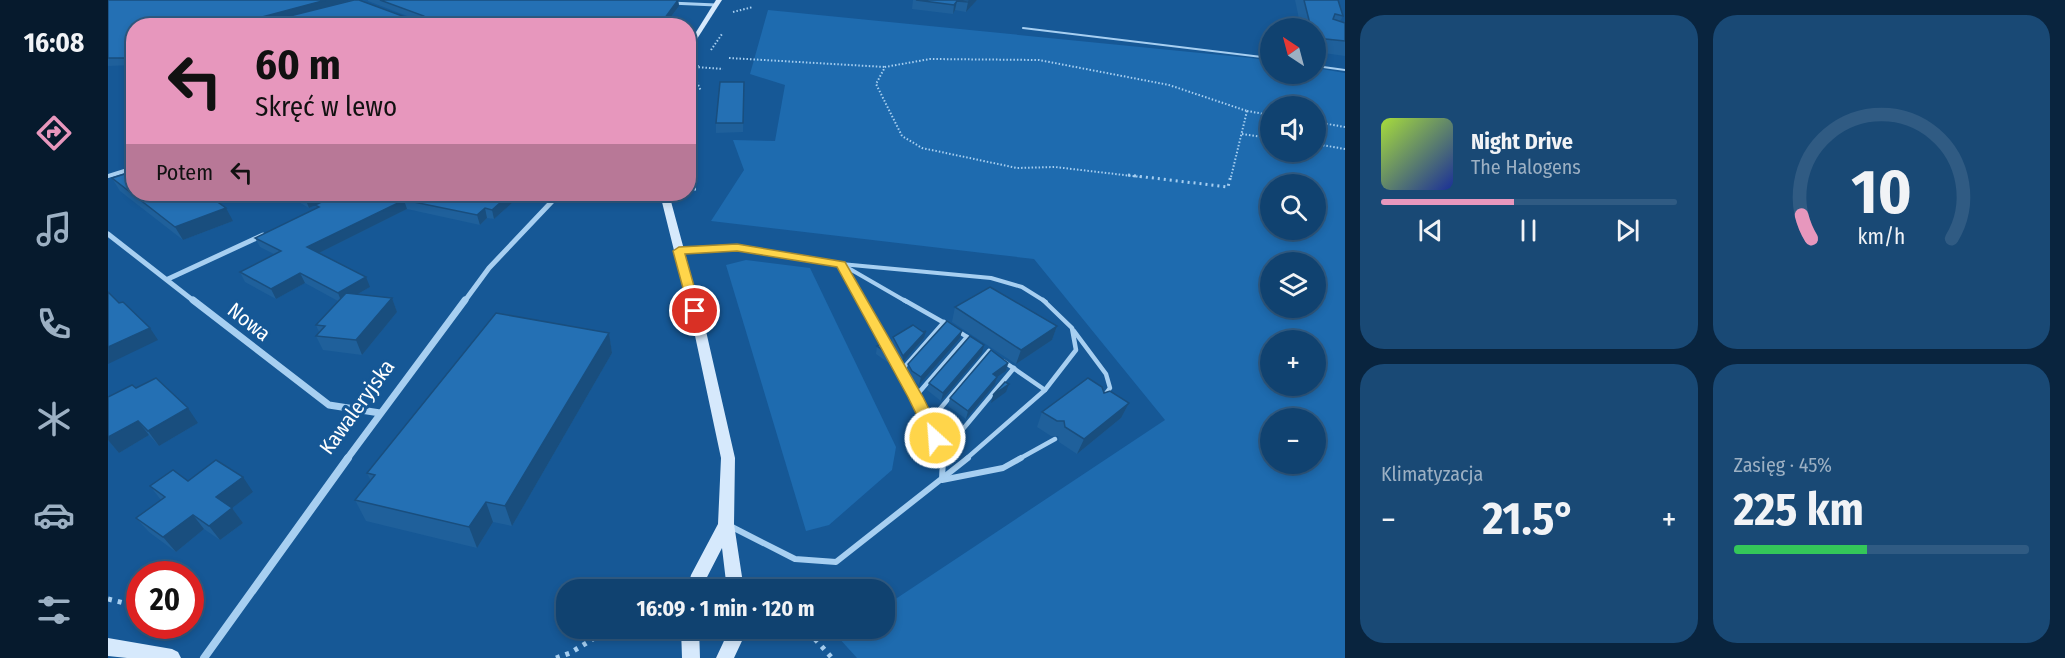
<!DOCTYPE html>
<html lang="pl">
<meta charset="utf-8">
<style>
:root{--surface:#104270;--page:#194975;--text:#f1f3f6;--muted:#9cb0c3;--line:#305b83;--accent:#e797bd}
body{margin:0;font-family:"Fira Sans Condensed",sans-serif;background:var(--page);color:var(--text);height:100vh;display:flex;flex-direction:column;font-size:22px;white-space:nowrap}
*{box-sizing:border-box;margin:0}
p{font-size:20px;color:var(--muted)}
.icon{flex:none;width:33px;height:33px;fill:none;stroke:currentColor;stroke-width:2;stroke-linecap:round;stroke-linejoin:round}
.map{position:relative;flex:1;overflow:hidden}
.details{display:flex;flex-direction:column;gap:15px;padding:15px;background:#09243e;width:720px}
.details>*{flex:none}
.hud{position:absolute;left:18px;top:18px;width:570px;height:183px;border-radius:24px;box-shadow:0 3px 9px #0003,0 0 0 2px var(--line);background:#e797bd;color:#111;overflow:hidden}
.needle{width:39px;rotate:324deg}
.tools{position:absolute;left:1152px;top:18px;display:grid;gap:12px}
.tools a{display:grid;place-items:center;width:66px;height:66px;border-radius:50%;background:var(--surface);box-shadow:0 3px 9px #0003,0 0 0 2px var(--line);font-size:30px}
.speed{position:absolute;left:18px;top:561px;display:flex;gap:12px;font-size:30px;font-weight:700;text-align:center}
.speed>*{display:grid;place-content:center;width:78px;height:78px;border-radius:50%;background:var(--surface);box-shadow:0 3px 9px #0003,0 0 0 2px var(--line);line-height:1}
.speed .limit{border:9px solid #d22;background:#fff;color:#111}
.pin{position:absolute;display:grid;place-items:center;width:51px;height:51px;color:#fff;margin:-26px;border:3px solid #fff;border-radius:50%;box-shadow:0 2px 6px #0007}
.me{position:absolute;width:66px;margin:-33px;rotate:334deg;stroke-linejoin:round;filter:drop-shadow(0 0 4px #0008)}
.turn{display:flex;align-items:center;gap:21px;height:126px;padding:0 30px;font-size:27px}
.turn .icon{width:78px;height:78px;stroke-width:2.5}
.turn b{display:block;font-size:42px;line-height:51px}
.then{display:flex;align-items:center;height:57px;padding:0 30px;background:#0003;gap:12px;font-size:22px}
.big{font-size:45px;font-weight:700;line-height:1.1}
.details .card{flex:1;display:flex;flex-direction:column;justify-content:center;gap:9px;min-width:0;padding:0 21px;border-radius:24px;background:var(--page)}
.details .dial{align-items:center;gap:0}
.dial svg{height:156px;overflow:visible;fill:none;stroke:var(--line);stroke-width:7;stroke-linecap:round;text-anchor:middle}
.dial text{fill:var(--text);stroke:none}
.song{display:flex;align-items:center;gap:18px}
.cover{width:72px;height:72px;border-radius:9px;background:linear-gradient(135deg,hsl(80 70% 55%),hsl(230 70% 35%))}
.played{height:6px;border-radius:3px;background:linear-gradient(90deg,var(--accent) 45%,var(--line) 45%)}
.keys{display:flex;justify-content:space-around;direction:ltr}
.heat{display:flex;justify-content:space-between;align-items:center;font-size:33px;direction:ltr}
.charge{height:9px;border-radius:4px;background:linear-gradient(90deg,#34c759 45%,var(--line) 0)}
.details .tiles{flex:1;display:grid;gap:15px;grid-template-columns:repeat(2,1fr)}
.trip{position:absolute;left:448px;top:579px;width:339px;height:60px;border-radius:24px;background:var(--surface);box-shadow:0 3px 9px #0003,0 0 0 2px var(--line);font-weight:700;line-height:60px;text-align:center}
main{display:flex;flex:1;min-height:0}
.menu{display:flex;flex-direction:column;width:108px;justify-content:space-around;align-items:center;background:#061a2d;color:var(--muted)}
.menu .icon{width:42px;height:42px}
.menu .selected{color:var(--accent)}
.menu b{font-size:27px;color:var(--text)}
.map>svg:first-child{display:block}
.green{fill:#1e6baf;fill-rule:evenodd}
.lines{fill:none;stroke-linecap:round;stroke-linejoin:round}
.path-far2{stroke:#a7cff1;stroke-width:2;stroke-dasharray:1.5 2;stroke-linecap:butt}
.path-far1{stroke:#a7cff1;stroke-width:3;stroke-dasharray:2 4;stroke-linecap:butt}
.path{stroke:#a7cff1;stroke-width:5;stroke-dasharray:4 6;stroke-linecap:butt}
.lane-far3{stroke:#a7cff1;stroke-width:2}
.lane-far2{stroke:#a7cff1;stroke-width:4}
.lane-far1{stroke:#a7cff1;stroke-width:4.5}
.lane{stroke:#a7cff1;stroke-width:6}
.street-far4{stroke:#a7cff1;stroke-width:3}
.street-far3{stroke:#a7cff1;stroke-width:4}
.street-far2{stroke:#a7cff1;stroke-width:5}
.street-far1{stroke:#a7cff1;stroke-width:7}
.street{stroke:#a7cff1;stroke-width:8}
.secondary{fill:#d6e9fc;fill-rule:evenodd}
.wall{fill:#1f609b}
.shaded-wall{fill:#194e7e}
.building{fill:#2470b4;stroke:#194e7e;stroke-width:1.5}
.route{fill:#ffd54a;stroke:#a68a30;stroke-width:1.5}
.labels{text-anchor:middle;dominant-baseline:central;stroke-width:6;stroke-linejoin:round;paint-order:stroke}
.street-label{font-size:21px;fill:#fff;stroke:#165896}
</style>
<main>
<nav class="menu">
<b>16:08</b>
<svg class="icon selected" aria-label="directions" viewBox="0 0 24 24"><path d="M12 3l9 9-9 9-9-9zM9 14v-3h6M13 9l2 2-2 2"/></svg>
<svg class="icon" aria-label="music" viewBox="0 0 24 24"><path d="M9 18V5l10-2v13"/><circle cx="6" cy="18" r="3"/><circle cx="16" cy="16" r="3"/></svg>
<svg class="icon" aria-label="phone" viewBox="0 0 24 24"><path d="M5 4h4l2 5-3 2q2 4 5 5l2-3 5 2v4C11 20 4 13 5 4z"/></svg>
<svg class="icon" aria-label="climate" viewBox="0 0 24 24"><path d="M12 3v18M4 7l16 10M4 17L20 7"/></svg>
<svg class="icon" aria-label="car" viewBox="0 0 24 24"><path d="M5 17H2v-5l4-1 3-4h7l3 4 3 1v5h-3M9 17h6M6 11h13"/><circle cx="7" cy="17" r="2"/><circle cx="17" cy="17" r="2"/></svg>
<svg class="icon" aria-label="filters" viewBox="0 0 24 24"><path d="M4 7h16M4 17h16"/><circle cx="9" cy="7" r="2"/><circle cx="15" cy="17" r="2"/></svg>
</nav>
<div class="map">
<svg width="1237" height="658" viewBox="0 0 1237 658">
<rect width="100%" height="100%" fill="#165896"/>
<g class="green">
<path d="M 660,10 L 1143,58 L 1162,61 L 1162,74 L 1208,74 L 1208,68 L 1237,73 L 1237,658 L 749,658 L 730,637 L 743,629 L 777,628 L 777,606 L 1057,420 L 926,259 L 603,221 L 636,170 L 625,140 L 667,141 L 677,85 L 642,74 ZM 1162,106 L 1208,106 L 1208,152 L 1162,152 ZM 1162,184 L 1208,184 L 1208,230 L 1162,230 ZM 1162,262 L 1208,262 L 1208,308 L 1162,308 ZM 1162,340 L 1208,340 L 1208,386 L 1162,386 ZM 1162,418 L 1208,418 L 1208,464 L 1162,464 Z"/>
<polygon points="638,260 702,268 788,447 784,470 721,525 698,531 618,265"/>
</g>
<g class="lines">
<g class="path-far2">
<polyline points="625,12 645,7"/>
<polyline points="603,50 614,34"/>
<polyline points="621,58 777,67"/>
<polyline points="590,65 587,78 593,91"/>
<polyline points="587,67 615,69"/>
<polyline points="1139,111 1162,115"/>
<polyline points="1208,122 1237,127"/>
<polyline points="1134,134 1162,138"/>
<polyline points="1208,144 1237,149"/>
<polyline points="1033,177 947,167 909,168 814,148 794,136 768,84 777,67 822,59 931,60 1061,85 1139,111"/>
<polyline points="1123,177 1139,111"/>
</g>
<g class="path-far1">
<polyline points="1020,175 1120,187 1123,175"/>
<polyline points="580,189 588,189"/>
</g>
<g class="path">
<polyline points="0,599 32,607"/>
<polyline points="707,639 724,658"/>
<polyline points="448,658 462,653 503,628"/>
</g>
<g class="lane-far3">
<polyline points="915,28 1162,58"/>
<polyline points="1208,66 1237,70"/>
</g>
<g class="lane-far2">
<polyline points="572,251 629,248 733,264 754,302"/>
<polyline points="733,264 883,278 914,287 938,302"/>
<polyline points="735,265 799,302"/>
</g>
<g class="lane-far1">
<polyline points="753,300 778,345"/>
<polyline points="796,300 840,325"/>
<polyline points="850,331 865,341"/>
<polyline points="966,331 998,374 1002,388 996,396"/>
<polyline points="784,355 793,371"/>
<polyline points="895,361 937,390"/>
<polyline points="807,397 793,371 836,322"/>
<polyline points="820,423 807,397 859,337"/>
<polyline points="835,453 820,423 881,351"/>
<polyline points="835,459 835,453 906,368"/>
<polyline points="858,459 937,390 968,350 964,328 935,300"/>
<polyline points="911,459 947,439"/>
</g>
<g class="lane">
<polyline points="835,458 834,480 895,468 913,458"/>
<polyline points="622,526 687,559 728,562 860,458"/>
</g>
<polyline class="street-far4" points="562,3 608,5"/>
<polyline class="street-far3" points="0,176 26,168"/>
<g class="street-far2">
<polyline points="0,234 87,302"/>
<polyline points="60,279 155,235"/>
<polyline points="356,302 381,268 451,194"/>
</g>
<g class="street-far1">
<polyline points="85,300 221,405 272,413"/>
<polyline points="239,459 357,300"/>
</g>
<polyline class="street" points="96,658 240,458"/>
<g class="secondary">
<polygon points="608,0 614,0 580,53 580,45"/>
<polygon points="552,194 561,194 598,331 627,458 626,524 636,590 619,590 614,548 597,581 596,590 579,590 583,575 610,524 613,458 586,331"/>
<polygon points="573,628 591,628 592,658 574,658"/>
<polygon points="622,628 640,628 626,658 608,658"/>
<polygon points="0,638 64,649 70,652 73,658 19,658 0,656"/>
</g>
</g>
<g class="wall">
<polygon points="0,0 203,11 313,23 315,22 260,1 260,0 570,0 571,6 556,26 26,26 26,65 0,66"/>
<polygon points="805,0 869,0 858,12 847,10 845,14 804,9"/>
<polygon points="1187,0 1230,0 1235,16 1232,21 1237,23 1237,56 1208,52 1208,28 1193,28"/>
<polygon points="636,82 635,132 608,133 608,123"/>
<polygon points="4,178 109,202 125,221 75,240 12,191"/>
<polygon points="177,194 414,194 386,219 379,218 372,225 299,209 211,253 262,287 250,294 284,298 289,312 254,355 215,350 208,336 211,332 208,325 230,301 197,283 168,299 137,282 132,272 166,254 152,247 147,238 208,208 207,205 201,208"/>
<polygon points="847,307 949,326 944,340 908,364 844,322"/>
<polygon points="501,333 504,353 404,526 385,522 369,548 258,521 247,500 263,481 259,473"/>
<polygon points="785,337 816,338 794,363 783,345"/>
<polygon points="852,338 811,385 802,378 798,372 800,364"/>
<polygon points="769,346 787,359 785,366 768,354"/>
<polygon points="874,353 833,401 819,390 821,383"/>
<polygon points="900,363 898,371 889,377 887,384 858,419 840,406 842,398"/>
<polygon points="28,388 90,423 51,446 41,435 11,453 0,440 0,397"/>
<polygon points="996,393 1021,403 1013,418 969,454 951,442 950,436 943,436 929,427 934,412"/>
<polygon points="42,486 145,492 124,508 135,523 112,540 96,529 68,552 41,532 28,518 53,500"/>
</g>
<g class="shaded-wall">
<polygon points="218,0 243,0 153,24 150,22 150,18"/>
<polygon points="570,0 571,6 556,26 551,26"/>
<polygon points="863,0 869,0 858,12 860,2"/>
<polygon points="849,1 847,10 845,14 846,5"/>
<polygon points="208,194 232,194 201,208 197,198"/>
<polygon points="402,194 414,194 386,219 384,210"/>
<polygon points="296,200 299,209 203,257 199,247"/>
<polygon points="118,208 125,221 75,240 67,227"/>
<polygon points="377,208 379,218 372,225 369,215"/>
<polygon points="192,273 197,283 168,299 163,289"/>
<polygon points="258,277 262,287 234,303 230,293"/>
<polygon points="284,298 289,312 254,355 248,340"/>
<polygon points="949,326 944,340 908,364 913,350"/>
<polygon points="42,328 50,340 0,364 0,347"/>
<polygon points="818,331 816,338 794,363 795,356"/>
<polygon points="854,331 852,338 811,385 813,377"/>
<polygon points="501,333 504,353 404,526 397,506"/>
<polygon points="876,345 874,353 833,401 835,393"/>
<polygon points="900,363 898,371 889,377 887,384 858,419 860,411 885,374"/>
<polygon points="901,384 898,392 883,403 885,395"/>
<polygon points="1021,403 1013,418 969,454 976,439"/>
<polygon points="80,408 90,423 51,446 40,431"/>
<polygon points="30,421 41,435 11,453 0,440 0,437"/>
<polygon points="135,477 145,492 119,512 108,497"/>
<polygon points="378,502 385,522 369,548 361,527"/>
<polygon points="124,508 135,523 112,540 101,526"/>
<polygon points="85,515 96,529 68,552 55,537"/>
</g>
<g class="building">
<polygon points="0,0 218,0 150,18 150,22 154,23 246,0 251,0 313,23 318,19 316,16 272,0 570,0 551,26 26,26 26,58 0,58"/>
<polygon points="808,0 863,0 860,2 849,1 846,5"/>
<polygon points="1196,0 1230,0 1235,16 1227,14 1225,19 1237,23 1237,41 1208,38 1208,28 1203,28"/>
<polygon points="612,82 636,82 635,123 608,123"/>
<polygon points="26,171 26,194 102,194 107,197 104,198 118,208 67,227 4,178"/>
<polygon points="188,194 208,194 197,198"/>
<polygon points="231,194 402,194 384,210 377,208 369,215 296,200 199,247 258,277 230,293 192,273 163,289 132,272 173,251 147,238 211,207 207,205"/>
<polygon points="882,287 949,326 913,350 847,307"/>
<polygon points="0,292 11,303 15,302 42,328 0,347"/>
<polygon points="238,293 284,298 248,340 208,336 217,326 208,325"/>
<polygon points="388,313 501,333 397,506 378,502 361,527 247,500 267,475 259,473"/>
<polygon points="839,321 854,331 813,377 804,371 800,364"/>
<polygon points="805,325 815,332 818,331 795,356 785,337"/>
<polygon points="862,336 876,345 835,393 821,383"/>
<polygon points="777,342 787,359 769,346"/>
<polygon points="883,350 900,363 885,374 889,377 860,411 842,398"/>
<polygon points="48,378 80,408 40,431 30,421 0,437 0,397 24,385 28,388"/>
<polygon points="980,378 994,387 996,393 1002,391 1021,403 976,439 957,427 956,421 949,421 934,412"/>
<polygon points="897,382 901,384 885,395"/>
<polygon points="108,460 135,477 108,497 124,508 101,526 85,515 55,537 28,518 57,497 42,486 65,470 80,481"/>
</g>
<polygon class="route" points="629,244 737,262 815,397 835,438 833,442 822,442 800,397 729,267 629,251 577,254 593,311 587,315 582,314 565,251 571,247"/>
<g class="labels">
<g class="street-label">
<text transform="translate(141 322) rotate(38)">Nowa</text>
<text transform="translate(249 407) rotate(-54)">Kawaleryjska</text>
</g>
</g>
</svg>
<div class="tools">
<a><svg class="needle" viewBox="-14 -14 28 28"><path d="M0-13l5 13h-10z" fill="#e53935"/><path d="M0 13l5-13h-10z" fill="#9cb0c3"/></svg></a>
<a><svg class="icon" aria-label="sound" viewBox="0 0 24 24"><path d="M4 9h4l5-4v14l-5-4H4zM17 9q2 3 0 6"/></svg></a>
<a><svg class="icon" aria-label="search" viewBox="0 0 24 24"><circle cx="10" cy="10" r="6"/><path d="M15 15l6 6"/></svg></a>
<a><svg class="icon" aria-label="layers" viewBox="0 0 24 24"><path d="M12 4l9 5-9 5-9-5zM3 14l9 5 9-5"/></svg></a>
<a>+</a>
<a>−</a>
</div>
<div class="speed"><div class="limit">20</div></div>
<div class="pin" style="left:587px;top:311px;background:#d93025"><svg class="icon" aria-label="arrive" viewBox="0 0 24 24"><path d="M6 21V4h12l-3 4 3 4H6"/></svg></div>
<svg class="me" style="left:827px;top:438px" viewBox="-20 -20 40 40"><circle r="17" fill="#ffd54a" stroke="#fff" stroke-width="3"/><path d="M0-11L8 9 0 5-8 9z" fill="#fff"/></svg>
<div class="trip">16:09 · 1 min · 120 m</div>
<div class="hud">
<div class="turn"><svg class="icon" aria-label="left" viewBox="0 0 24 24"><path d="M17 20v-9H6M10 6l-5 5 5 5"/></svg><div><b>60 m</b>Skręć w lewo</div></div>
<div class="then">Potem<svg class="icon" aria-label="left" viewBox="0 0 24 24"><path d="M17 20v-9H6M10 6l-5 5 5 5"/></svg></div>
</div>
</div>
<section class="details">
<div class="tiles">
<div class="card">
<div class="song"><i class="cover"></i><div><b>Night Drive</b><p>The Halogens</p></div></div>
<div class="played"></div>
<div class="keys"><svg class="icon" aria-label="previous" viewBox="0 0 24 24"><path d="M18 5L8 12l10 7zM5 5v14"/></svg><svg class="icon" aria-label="pause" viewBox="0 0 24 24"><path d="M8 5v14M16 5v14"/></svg><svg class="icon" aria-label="next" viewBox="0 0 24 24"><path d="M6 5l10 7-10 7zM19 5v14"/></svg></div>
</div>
<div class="card dial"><svg viewBox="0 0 100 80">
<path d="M14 69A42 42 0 1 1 86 69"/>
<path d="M14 69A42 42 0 0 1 9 57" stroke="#e797bd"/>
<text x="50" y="56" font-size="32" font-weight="700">10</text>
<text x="50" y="72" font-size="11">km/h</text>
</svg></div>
<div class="card"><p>Klimatyzacja</p>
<div class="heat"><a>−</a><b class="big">21.5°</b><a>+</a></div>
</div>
<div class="card"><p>Zasięg · 45%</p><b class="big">225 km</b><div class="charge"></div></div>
</div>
</section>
</main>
